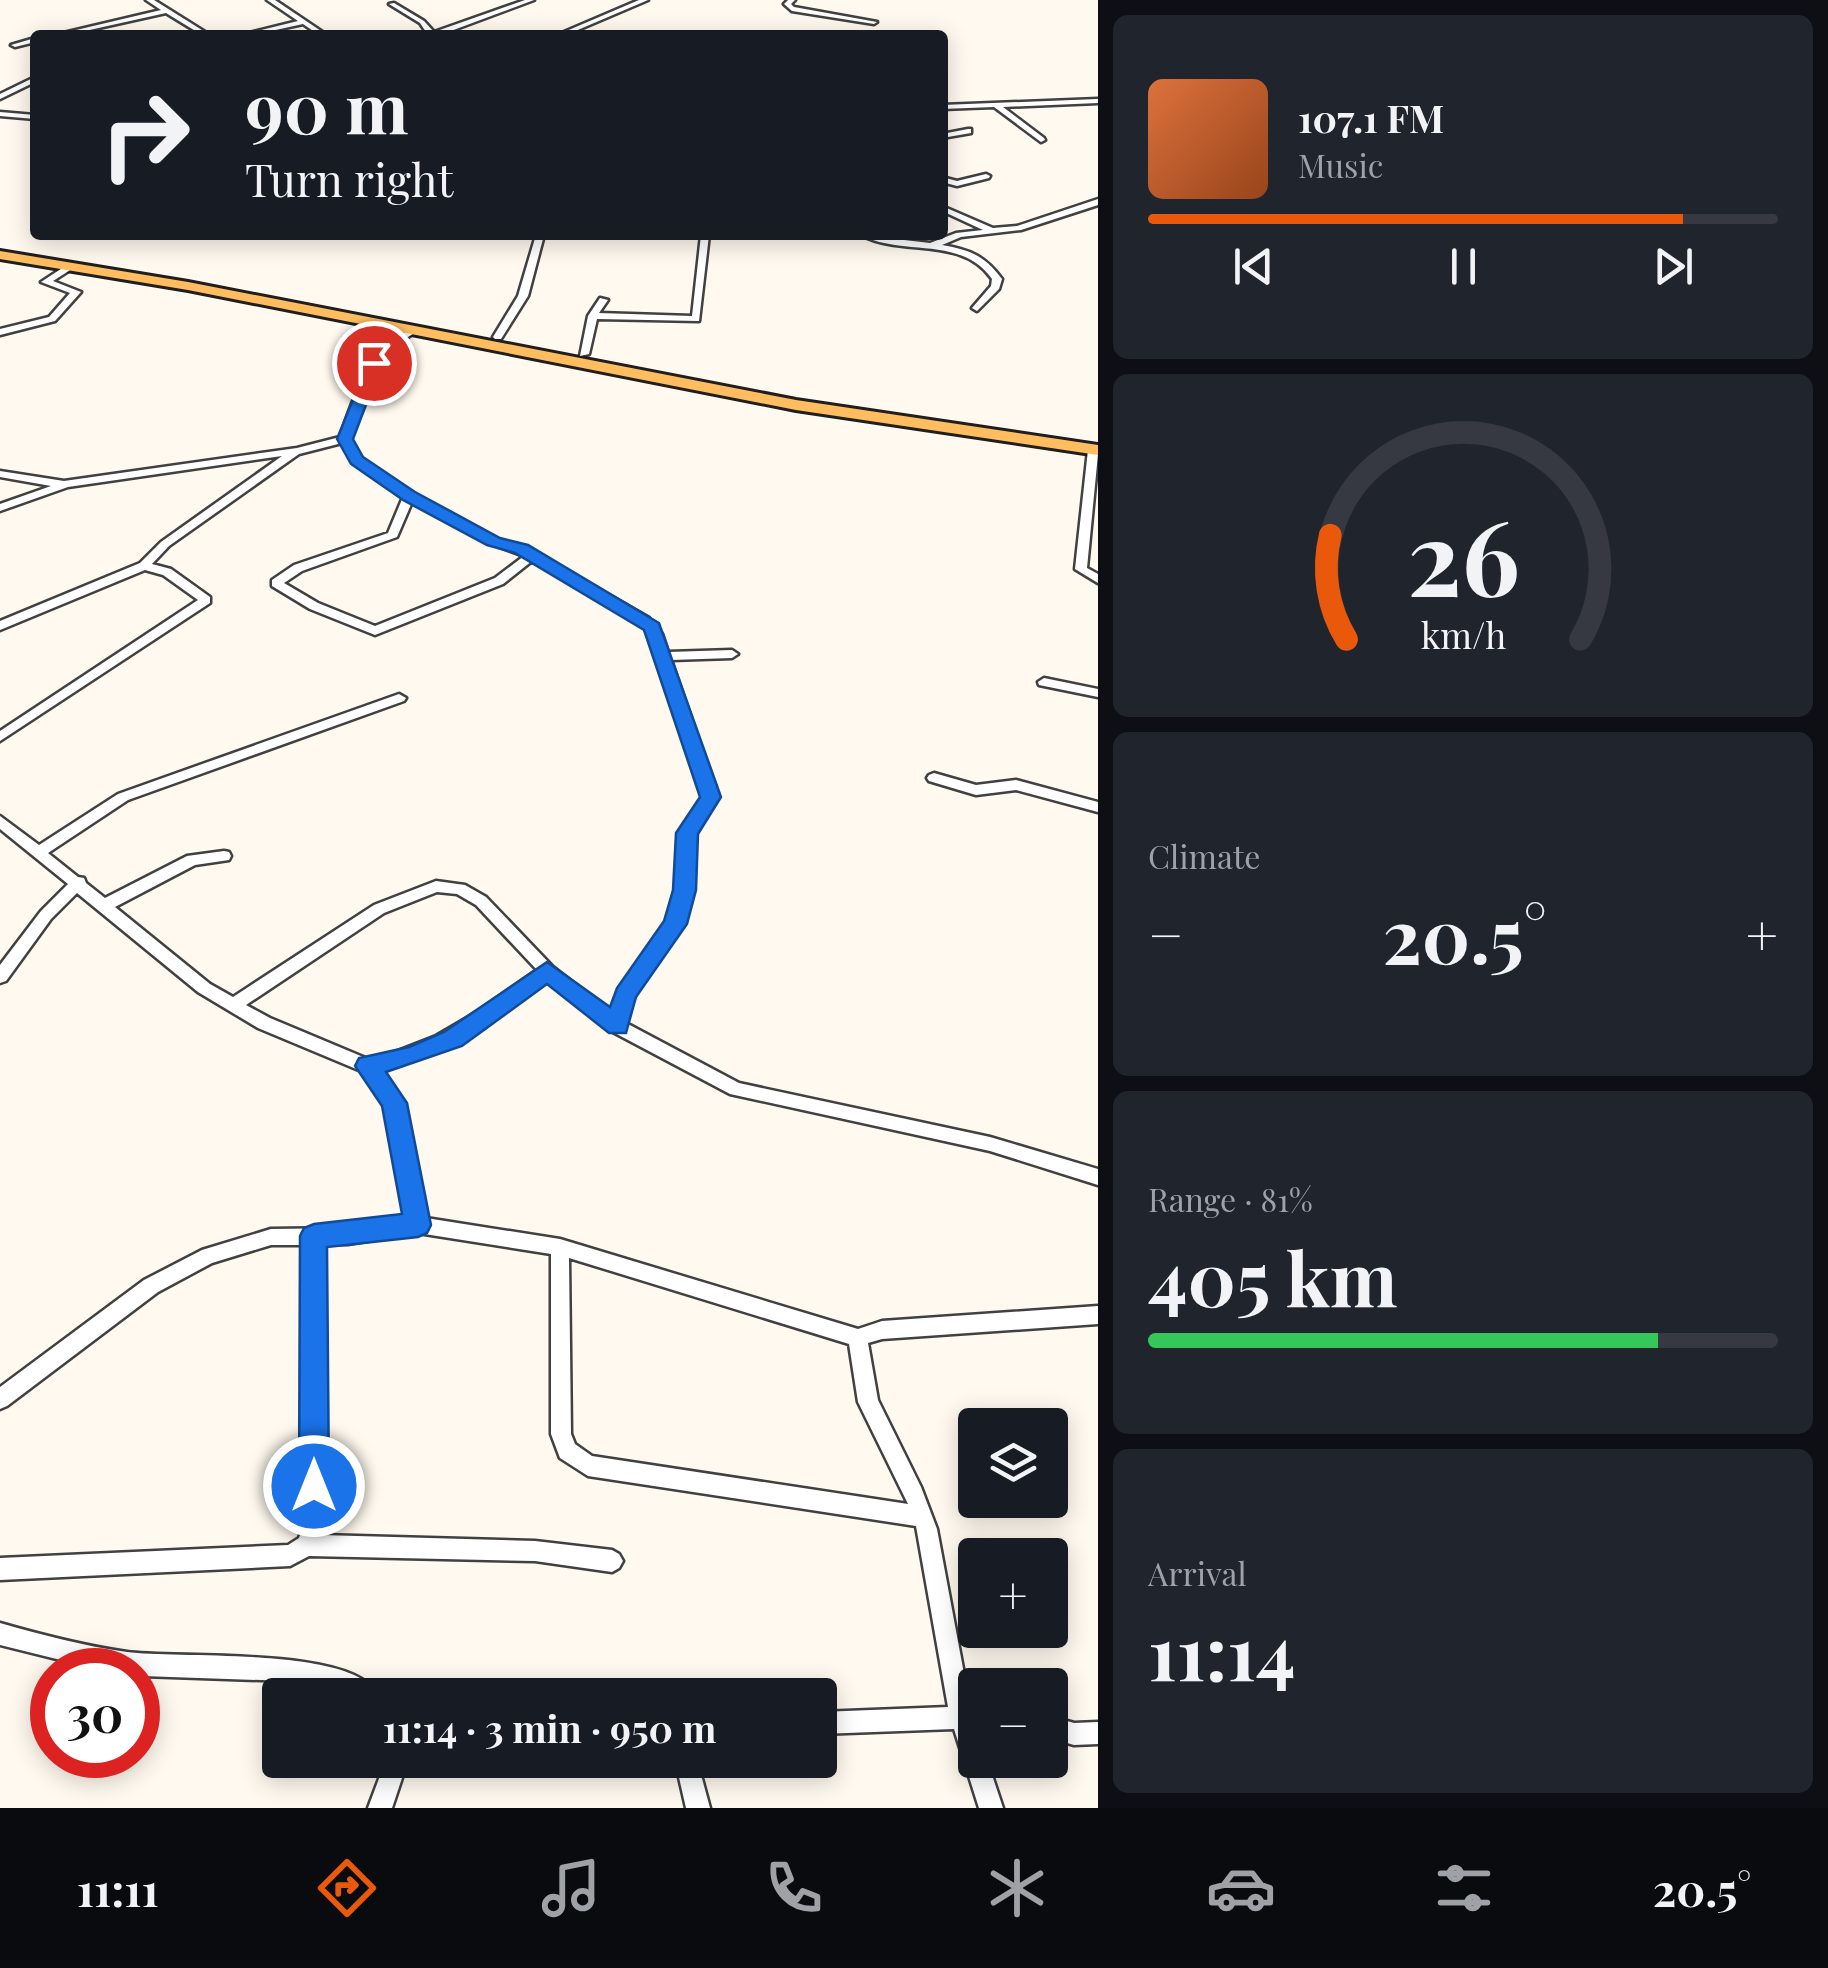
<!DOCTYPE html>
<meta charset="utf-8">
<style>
:root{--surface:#171b24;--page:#20242c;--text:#f1f3f6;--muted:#9ea1a6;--line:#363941;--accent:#ea580c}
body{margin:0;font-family:"Playfair Display",serif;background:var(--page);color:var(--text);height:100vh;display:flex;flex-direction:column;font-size:38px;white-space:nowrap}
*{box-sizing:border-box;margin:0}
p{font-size:32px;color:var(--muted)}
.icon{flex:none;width:55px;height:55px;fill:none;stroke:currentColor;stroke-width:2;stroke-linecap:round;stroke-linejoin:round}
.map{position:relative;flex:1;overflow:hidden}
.details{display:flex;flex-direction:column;gap:15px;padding:15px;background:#0d0f14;width:730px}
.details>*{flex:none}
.banner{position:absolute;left:30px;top:30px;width:918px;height:210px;border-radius:10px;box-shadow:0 5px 25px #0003;background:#171b24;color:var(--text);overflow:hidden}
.controls{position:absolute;left:958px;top:1408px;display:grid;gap:20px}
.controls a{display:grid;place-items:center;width:110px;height:110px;border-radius:10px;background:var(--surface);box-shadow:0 5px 25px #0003;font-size:50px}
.speed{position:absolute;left:30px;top:1648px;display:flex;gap:20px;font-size:50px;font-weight:700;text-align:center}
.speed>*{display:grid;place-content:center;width:130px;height:130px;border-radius:50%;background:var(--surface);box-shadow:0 5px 25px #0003;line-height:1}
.speed .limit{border:15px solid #d22;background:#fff;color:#111}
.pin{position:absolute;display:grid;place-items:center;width:85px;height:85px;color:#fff;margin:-42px;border:5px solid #fff;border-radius:50%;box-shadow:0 2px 10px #0007}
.me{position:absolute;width:110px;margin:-55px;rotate:0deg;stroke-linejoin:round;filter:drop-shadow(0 0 8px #0008)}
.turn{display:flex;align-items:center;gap:35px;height:210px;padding:0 50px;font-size:45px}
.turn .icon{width:130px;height:130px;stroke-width:2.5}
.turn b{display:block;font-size:70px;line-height:85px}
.big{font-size:75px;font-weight:700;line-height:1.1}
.details .tile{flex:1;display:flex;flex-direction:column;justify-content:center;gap:15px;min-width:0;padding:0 35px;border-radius:15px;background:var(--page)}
.details .dial{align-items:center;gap:0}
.dial svg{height:260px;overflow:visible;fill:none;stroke:var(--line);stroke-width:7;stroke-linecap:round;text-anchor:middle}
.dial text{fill:var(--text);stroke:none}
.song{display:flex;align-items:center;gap:30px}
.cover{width:120px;height:120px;border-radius:15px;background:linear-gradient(135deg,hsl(20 70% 55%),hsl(20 70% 35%))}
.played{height:10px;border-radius:5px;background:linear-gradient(90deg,var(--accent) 85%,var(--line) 85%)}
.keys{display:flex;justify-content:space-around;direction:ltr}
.heat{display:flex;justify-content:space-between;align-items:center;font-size:55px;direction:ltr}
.charge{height:15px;border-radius:8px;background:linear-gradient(90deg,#34c759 81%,var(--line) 0)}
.trip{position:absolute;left:262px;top:1678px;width:575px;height:100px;border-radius:10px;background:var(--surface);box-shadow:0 5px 25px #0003;font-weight:700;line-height:100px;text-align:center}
.tab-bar{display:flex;height:160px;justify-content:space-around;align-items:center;background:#090b0e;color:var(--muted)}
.tab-bar .icon{width:70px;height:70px}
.tab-bar .active{color:var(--accent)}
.tab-bar b{font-size:45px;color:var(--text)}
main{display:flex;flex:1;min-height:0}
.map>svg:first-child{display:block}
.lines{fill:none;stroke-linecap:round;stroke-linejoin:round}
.minor-casing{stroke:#414141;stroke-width:5}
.primary-casing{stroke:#1f1f1f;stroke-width:6}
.minor{fill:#fff;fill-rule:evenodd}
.primary{fill:#ffbd5f;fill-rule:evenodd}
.route{fill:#1a73e8;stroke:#114b97;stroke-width:2.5}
</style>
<main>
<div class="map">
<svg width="1098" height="1808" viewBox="0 0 1098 1808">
<rect width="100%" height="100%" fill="#fff9ef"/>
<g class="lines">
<defs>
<g id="minor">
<polygon points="146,0 154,0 210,35 202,35 166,13 67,35 55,35 161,10"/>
<polygon points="267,0 275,0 327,35 319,35 303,24 253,35 241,35 298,21"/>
<polygon points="525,0 534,0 440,35 428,35 420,23 389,4 394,3 424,21 434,32"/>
<polygon points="639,0 648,0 566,35 557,35"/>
<polygon points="788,0 795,0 791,4 794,7 877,22 874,24 792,11 784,4"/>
<polygon points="35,38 35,42 15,47 11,45"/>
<polygon points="35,77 35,82 0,99 0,94"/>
<polygon points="1098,99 1098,103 1003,107 1044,138 1045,140 1041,142 994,107 942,109 942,105"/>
<polygon points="0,112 35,115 35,119 0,116"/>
<polygon points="968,129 971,129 971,133 942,138 942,134"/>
<polygon points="986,174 990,176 989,178 957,186 942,182 942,177 957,181"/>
<path d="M 1098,199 L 1098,205 L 1021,230 L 961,237 L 942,245 C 970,250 984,255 1002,279 L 999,289 L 977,311 L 972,308 L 991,286 L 992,279 C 961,235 903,257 861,235 L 930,243 L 956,233 L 983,230 L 942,211 L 942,206 L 993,228 L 1017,226 Z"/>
<polygon points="536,235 544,235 528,296 501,339 495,339 493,337 518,296"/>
<polygon points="701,235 709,235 699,321 597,319 589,354 580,356 588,316 600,298 608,300 599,313 692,316"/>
<polygon points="70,263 78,265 53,281 81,292 55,321 0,335 0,329 49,317 70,293 41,282"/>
<path d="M 408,330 L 416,332 L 400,342 L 380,364 L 367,392 L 350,439 L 360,458 L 413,494 L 497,539 L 525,547 L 649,618 L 662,634 L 668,652 L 732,650 L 738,654 L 732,658 L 671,660 L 718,797 L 694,833 L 691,890 L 683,924 L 632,997 L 626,1023 L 739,1083 L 990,1137 L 1098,1169 L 1098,1185 L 990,1151 L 730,1094 L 611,1031 L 547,979 C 494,1018 444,1053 379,1070 L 402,1103 L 426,1218 L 560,1239 L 858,1329 L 882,1321 L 1098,1306 L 1098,1324 L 882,1339 L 868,1343 L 878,1400 L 921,1487 L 937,1529 L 970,1706 L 975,1706 L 975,1760 L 987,1760 L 1003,1808 L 979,1808 L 954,1729 L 820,1734 L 820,1712 L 948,1707 L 916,1526 L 588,1476 L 560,1458 L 551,1434 L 551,1254 L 418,1233 L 348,1244 L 323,1244 L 323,1526 L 321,1535 L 535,1541 L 612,1550 L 619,1554 L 623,1561 L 619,1568 L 612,1572 L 535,1561 L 309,1556 L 290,1566 L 0,1580 L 0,1558 L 288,1545 L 299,1538 L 303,1526 L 305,1245 L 271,1245 L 212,1263 L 158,1292 L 7,1406 L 0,1409 L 0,1387 L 144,1280 L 202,1250 L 271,1229 L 348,1228 L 408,1219 L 386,1105 L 361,1071 L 258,1028 L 198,992 L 77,893 L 51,919 L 6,981 L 0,983 L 0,965 L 41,911 L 68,884 L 0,829 L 0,816 L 39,845 L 118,794 L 399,694 L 406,698 L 404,701 L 128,800 L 48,853 L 78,877 L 84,878 L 86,883 L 105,898 L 187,856 L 224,851 L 229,852 L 231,856 L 229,860 L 195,865 L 115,907 L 210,984 L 233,997 L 374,905 L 436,881 L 465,885 L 486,897 L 553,967 L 612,1013 L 619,991 L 668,923 L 677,890 L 680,833 L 704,797 L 650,635 L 641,624 L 532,561 L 503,584 L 375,635 L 310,609 L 272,586 L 272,580 L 294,565 L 388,533 L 403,497 L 352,462 L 342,443 L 299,454 L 169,546 L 152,564 L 171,569 L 210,597 L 210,603 L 0,741 L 0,731 L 198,600 L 163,575 L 145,570 L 0,630 L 0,621 L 140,563 L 161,542 L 282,456 L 68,487 L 0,511 L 0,504 L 51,486 L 0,477 L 0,471 L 64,481 L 297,448 L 340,437 C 355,395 366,353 408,330 ZM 412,502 L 489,543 L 524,556 L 495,578 L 375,626 L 318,603 L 284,583 L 302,571 L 397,537 ZM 437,892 L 457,894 L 476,905 L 537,970 L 477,1012 L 436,1036 L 395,1052 L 368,1059 L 270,1018 L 246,1005 L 384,913 ZM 569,1258 L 849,1344 L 858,1402 L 908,1504 L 592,1456 L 575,1444 L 571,1434 Z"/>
<polygon points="1093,447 1098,449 1098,454 1087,568 1098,574 1098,583 1075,569 1088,450"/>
<polygon points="1044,678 1098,689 1098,697 1039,685 1038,682"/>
<polygon points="934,773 976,785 1016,780 1098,802 1098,812 1016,790 976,795 929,781 927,778 929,775"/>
<path d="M 0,1623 C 42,1635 84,1646 127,1652 C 176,1659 357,1646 377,1695 L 344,1695 L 317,1686 L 289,1681 L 142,1676 L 138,1675 L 138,1670 L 101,1670 L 0,1645 Z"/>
<polygon points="1050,1716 1074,1723 1098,1722 1098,1744 1074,1745 1050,1738"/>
<polygon points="386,1760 408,1760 392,1808 368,1808"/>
<polygon points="675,1760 697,1760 710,1808 686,1808"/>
</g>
<polygon id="primary" points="0,251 188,282 796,400 1098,445 1098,455 796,410 188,290 0,259"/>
</defs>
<use href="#minor" class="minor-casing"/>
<use href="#primary" class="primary-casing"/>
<use href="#minor" class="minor"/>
<use href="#primary" class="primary"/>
</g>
<polygon class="route" points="369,360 382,363 353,439 363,457 415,492 500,538 528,545 659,623 721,797 698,834 696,890 687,924 636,997 626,1033 609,1033 547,984 462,1046 386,1072 407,1103 431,1225 427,1233 418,1237 327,1247 329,1486 325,1497 314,1502 303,1497 299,1486 300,1236 304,1228 314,1224 402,1214 382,1106 355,1066 359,1058 409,1047 444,1032 547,962 610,1007 617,988 664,921 673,890 676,833 700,797 644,630 515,553 487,545 403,500 351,464 337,439"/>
</svg>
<div class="controls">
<a><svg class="icon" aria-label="layers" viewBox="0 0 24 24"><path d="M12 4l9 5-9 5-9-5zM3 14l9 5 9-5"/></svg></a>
<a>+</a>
<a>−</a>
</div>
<div class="speed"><div class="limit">30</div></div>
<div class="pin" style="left:374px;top:363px;background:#d93025"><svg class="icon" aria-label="arrive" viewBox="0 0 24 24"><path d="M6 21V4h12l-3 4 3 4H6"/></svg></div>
<svg class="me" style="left:314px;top:1486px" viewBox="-20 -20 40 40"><circle r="17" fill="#1a73e8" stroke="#fff" stroke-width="3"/><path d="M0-11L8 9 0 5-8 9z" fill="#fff"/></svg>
<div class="trip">11:14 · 3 min · 950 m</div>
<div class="banner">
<div class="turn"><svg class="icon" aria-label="right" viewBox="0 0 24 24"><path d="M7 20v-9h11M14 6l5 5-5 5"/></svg><div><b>90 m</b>Turn right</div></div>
</div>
</div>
<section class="details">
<div class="tile">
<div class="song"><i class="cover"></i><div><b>107.1 FM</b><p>Music</p></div></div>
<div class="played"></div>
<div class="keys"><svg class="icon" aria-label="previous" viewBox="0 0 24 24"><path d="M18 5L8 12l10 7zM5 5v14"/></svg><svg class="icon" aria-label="pause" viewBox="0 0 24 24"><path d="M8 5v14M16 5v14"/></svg><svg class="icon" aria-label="next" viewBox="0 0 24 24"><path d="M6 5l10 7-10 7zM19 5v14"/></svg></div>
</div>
<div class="tile dial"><svg viewBox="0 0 100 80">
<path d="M14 69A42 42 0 1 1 86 69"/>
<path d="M14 69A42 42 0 0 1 9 37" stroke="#ea580c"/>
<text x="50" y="56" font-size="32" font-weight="700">26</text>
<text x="50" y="72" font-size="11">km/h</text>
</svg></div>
<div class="tile"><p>Climate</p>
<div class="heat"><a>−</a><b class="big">20.5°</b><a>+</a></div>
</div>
<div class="tile"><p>Range · 81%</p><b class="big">405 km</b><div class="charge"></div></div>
<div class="tile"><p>Arrival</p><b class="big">11:14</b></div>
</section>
</main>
<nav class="tab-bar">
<b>11:11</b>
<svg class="icon active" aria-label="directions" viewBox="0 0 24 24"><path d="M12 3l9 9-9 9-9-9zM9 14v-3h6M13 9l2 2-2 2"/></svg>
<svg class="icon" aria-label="music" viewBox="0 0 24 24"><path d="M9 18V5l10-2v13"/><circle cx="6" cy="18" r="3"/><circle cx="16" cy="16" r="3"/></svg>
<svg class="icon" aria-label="phone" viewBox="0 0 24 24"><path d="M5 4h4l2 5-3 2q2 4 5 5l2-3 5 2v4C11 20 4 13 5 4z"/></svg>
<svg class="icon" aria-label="climate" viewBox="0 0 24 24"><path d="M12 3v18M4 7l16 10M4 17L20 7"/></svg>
<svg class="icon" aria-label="car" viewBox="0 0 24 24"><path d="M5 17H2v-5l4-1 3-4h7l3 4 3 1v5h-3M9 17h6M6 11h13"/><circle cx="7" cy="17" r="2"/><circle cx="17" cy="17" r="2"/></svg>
<svg class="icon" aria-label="filters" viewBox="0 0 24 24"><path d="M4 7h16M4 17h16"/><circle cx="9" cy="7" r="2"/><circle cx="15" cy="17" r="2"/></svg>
<b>20.5°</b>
</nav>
